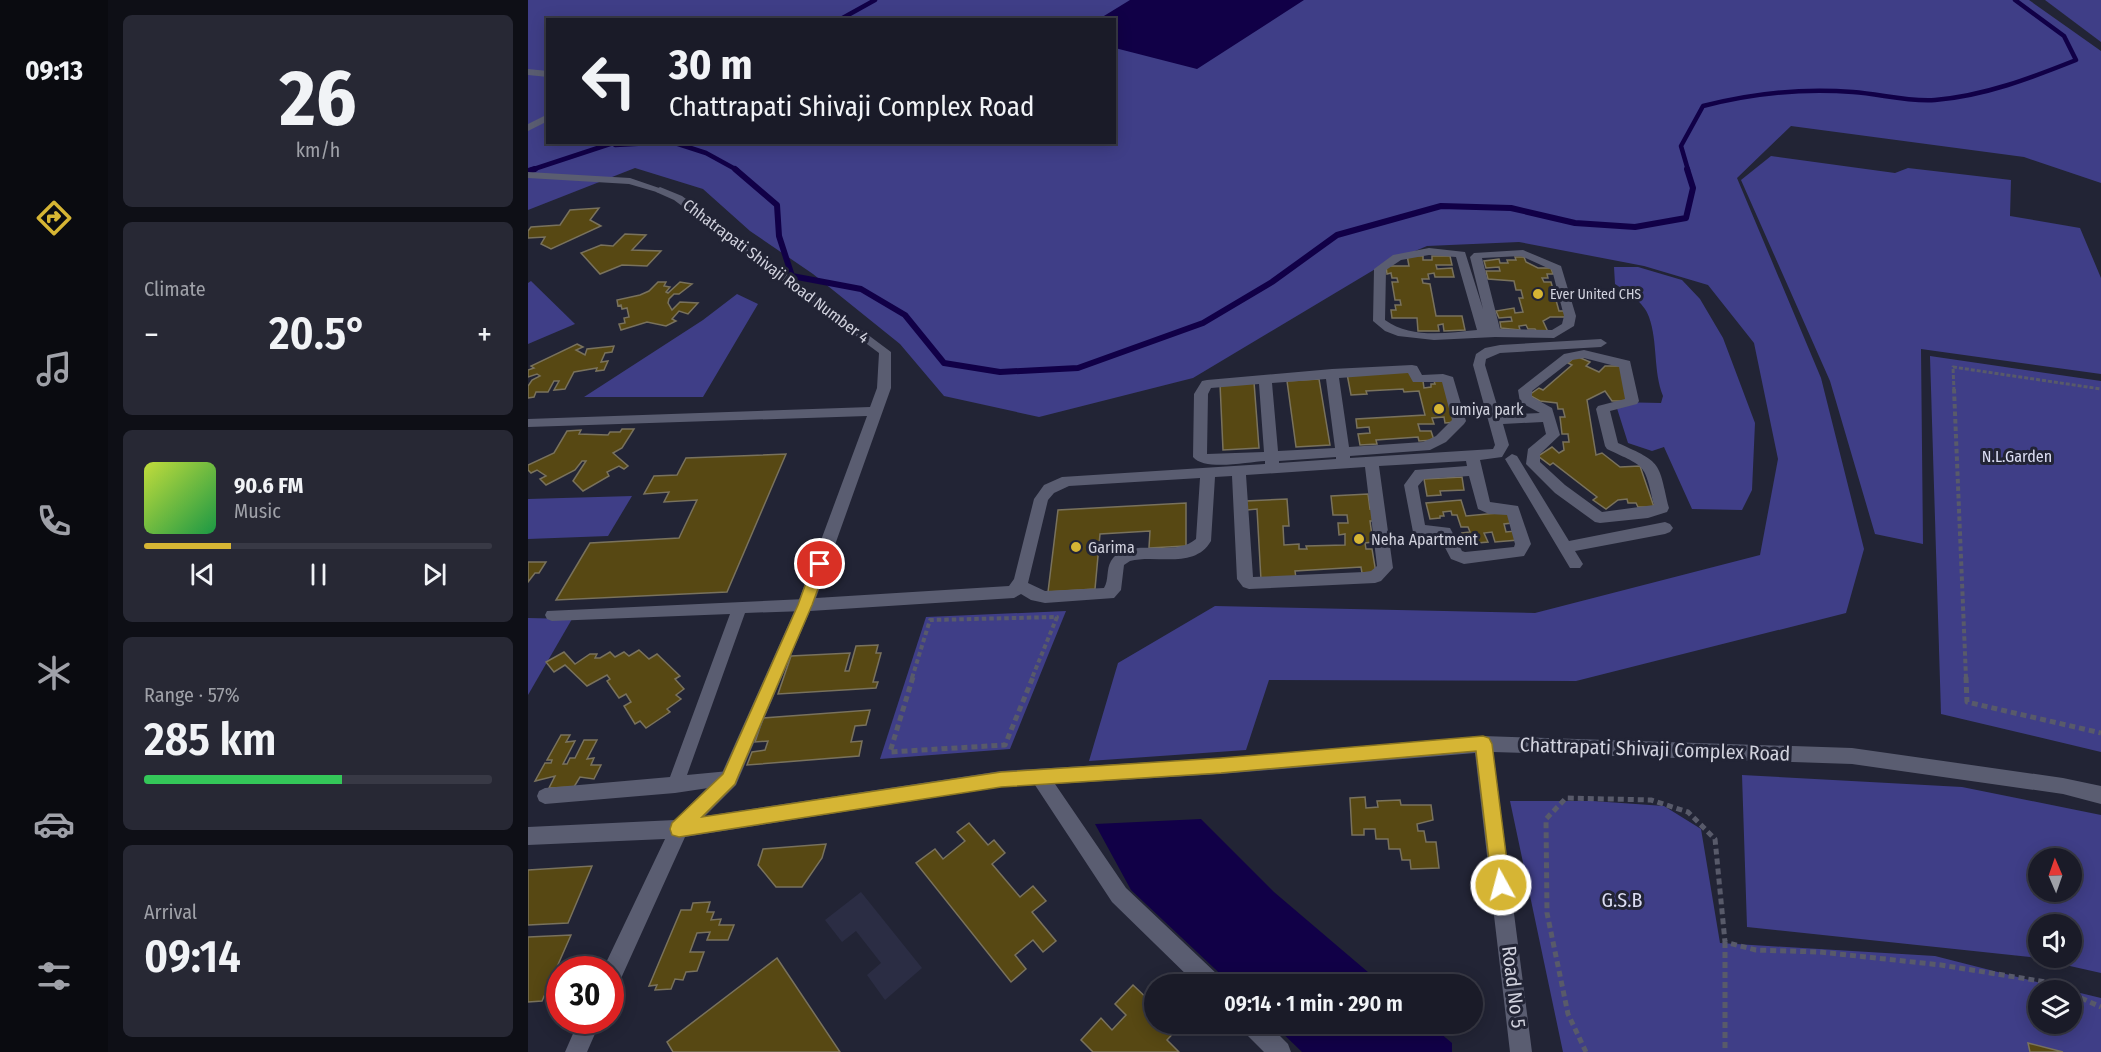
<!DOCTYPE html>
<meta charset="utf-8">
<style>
:root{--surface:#1a1b28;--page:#272834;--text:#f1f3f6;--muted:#9fa1a8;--line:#383945;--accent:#d6b534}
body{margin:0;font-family:"Fira Sans Condensed",sans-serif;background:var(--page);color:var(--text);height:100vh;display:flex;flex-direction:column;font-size:22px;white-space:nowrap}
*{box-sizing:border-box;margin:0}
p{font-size:20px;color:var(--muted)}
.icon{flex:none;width:33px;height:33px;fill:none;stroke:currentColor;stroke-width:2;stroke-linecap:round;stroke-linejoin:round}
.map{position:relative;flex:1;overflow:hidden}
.drawer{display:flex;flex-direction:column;gap:15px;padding:15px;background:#0e0f16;width:420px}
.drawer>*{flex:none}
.guide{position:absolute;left:18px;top:18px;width:570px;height:126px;border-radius:0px;box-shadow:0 3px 15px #0003,0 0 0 2px var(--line);background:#1a1b28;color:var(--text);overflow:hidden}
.needle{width:39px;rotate:358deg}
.fabs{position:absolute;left:1500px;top:848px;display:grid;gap:12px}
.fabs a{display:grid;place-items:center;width:54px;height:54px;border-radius:50%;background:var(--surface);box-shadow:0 3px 15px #0003,0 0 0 2px var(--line);font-size:30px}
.speed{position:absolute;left:18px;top:956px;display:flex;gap:12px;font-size:30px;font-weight:700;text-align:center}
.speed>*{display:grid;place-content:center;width:78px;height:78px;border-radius:50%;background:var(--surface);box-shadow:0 3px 15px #0003,0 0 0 2px var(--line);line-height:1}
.speed .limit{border:9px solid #d22;background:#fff;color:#111}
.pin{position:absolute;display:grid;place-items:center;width:51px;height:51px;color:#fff;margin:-26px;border:3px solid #fff;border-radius:50%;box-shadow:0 2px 6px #0007}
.me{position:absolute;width:66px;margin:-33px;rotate:353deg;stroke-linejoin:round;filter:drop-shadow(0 0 4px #0008)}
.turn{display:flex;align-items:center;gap:21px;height:126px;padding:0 24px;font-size:27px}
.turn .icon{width:78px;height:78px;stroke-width:2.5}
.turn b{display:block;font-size:42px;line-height:51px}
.big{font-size:45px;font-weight:600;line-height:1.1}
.drawer .tile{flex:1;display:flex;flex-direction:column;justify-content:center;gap:9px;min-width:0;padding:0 21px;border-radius:9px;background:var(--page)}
.drawer .dial{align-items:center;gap:0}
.dial b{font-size:78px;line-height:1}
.song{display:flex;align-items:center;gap:18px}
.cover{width:72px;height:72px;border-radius:9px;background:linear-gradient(135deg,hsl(70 70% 55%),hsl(140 70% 35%))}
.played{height:6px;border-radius:3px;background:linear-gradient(90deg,var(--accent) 25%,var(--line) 25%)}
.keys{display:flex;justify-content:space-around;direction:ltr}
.heat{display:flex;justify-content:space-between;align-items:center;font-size:33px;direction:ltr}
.charge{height:9px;border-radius:4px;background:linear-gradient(90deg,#34c759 57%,var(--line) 0)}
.trip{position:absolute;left:616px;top:974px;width:339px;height:60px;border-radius:30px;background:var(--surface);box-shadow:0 3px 15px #0003,0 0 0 2px var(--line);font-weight:600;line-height:60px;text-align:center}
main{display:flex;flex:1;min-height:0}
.tab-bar{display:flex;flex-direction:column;width:108px;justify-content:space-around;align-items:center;background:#0a0b10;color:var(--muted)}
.tab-bar .icon{width:42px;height:42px}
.tab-bar .active{color:var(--accent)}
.tab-bar b{font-size:27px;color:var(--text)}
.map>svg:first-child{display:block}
.built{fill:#2b2d44}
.green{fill:#3f3e87;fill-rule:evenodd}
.water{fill:#110047}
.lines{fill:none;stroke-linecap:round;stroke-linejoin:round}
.stream-far1{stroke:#110047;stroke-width:4.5}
.stream{stroke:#110047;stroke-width:6}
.building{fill:#574813;stroke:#79725d;stroke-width:1.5}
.path-far2{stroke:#585a6a;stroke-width:3;stroke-dasharray:4 2;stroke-linecap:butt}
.path-far1{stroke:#585a6a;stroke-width:4;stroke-dasharray:4.5 3;stroke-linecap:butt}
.path{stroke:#585a6a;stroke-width:5;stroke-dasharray:6 4;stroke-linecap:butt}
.lane{fill:#5a5d71;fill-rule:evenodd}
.street{fill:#5a5d71;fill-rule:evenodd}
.route{fill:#d6b534;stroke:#8b7622;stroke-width:1.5}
.poi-dot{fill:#d6b534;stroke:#222435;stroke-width:2}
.labels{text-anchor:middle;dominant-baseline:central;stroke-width:6;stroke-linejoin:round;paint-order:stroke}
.far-poi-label{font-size:14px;fill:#d0d1dd;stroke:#222435;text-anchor:start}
.street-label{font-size:16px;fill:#d0d1dd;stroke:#222435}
.poi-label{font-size:16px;fill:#d0d1dd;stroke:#222435;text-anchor:start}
.park-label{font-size:16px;fill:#dcdef4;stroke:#222435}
.near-street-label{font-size:20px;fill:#d0d1dd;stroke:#222435}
.near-park-label{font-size:20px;fill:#dcdef4;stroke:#222435}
</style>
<main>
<nav class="tab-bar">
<b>09:13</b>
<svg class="icon active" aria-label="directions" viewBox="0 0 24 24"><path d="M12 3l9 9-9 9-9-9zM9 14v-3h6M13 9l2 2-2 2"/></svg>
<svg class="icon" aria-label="music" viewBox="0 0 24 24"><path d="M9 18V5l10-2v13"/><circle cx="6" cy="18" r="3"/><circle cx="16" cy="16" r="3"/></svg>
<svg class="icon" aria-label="phone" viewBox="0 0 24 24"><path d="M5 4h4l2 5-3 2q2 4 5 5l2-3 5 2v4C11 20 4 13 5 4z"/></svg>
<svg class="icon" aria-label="climate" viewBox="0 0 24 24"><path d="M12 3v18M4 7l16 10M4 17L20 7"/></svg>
<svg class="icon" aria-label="car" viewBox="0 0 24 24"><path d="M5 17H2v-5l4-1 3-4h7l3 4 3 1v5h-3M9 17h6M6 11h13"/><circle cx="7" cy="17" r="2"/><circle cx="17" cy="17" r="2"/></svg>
<svg class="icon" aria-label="filters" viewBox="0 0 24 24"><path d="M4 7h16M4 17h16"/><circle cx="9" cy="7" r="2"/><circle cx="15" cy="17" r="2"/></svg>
</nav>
<section class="drawer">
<div class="tile dial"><b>26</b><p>km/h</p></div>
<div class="tile"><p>Climate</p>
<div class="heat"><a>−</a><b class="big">20.5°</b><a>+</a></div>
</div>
<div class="tile">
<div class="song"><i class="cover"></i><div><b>90.6 FM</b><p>Music</p></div></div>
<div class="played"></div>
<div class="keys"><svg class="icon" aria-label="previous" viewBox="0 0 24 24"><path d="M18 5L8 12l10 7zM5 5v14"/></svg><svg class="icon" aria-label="pause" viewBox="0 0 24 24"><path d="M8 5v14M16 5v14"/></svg><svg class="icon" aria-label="next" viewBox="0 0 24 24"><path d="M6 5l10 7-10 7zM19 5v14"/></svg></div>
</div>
<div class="tile"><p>Range · 57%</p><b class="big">285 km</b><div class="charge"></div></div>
<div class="tile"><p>Arrival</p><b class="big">09:14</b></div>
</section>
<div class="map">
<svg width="1573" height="1052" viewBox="0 0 1573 1052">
<rect width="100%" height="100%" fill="#222435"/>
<polygon class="built" points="333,892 394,968 357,1000 339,975 353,963 328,931 314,942 297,920"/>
<g class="green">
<path d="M 0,0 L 1501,0 L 1573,51 L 1573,183 L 1496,157 L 1263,126 L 1209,178 L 1293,378 L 1336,549 L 1318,613 L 1048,681 L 741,680 L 718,750 L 561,761 L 590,663 L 687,606 L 1007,613 L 1232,555 L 1250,459 L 1226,343 L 1180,285 L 1116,266 L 991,242 L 899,246 L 854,265 L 665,378 L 511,417 L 416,396 L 372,344 L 285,274 L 222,231 L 175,189 L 107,168 L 0,210 ZM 20,20 L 586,20 L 586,142 L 20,142 Z"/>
<polygon points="1517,0 1573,0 1573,42"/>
<polygon points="1243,156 1367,173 1380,168 1483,180 1482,216 1552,228 1573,278 1573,374 1393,349 1395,544 1347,534 1302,381 1213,180"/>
<path d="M 1086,267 L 1110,267 L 1154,280 L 1172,299 L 1195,338 L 1227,423 L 1224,490 L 1214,510 L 1164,509 L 1136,447 L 1124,451 L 1100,443 L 1087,402 L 1133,403 L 1135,396 C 1125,371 1130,342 1121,317 C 1116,302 1099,292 1087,284 Z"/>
<polygon points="3,281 47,324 0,344 0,283"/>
<polygon points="209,294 230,304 175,397 56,397 175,320"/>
<polygon points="1402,356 1573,381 1573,752 1413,714"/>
<polygon points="104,496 80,536 0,539 0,499"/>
<polygon points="538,611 482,749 352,759 398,617"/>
<polygon points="0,618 44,619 0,695"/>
<path d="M 1214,775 L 1434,787 L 1573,815 L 1573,973 L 1502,957 L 1219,927 ZM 1510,858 L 1544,858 L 1544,891 L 1510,891 ZM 1510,924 L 1544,924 L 1544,957 L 1510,957 Z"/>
<polygon points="982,801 1065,801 1136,806 1173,829 1192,943 1407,956 1540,990 1510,990 1510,1023 1544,1023 1544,991 1573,998 1573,1052 1035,1052"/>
</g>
<g class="water">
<polygon points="602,0 776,0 669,69 587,48 586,20 571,19"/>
<polygon points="673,819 746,892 854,984 703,984 603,890 567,824"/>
<polygon points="744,1023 900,1023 924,1043 924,1052 774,1052"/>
</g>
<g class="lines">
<g class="stream-far1">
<polyline points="311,20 347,0"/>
<polyline points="144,142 178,153 209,170"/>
<polyline points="87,145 143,142"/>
<polyline points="3,170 88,142"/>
<path d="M 1160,170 L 1153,146 L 1175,106 C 1225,93 1274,88 1325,92 C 1353,94 1379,102 1407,100 C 1456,96 1503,78 1548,60 L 1536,36 L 1487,0"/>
</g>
<g class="stream">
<polyline points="207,169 249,205 251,236 264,276 333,289 377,315 416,363 472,372 550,368 675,323 744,282 809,235 913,206 983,208 1047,223 1107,227 1158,218 1165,188 1159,169"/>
<polyline points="0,171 7,169"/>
</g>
</g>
<g class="building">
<polygon points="71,208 62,220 73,226 23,249 13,244 17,237 0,238 0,231 3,227 32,225 42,210"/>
<polygon points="97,234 118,235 104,250 133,251 119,266 94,265 72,274 53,253 73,245 85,246"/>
<polygon points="879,255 895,256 895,260 904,260 904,256 922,256 924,265 908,265 909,269 924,268 926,277 907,277 906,273 900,274 901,279 894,279 895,283 902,284 908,316 934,316 937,330 916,331 915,324 910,325 911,331 890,331 889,318 864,318 863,310 868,310 867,305 873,305 872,300 867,300 864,282 870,282 869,278 864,278 863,273 859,274 858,266 881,266"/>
<polygon points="987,257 996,257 998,262 1010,268 1023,268 1025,274 1019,274 1020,278 1014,278 1016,282 1023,282 1031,311 1036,311 1038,317 1022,317 1015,321 1020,332 1009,332 1007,329 1000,329 998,325 991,326 992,330 973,328 972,322 984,321 983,317 971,318 968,311 986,308 987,313 995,312 991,298 995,298 993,290 988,290 986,281 960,279 958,271 972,271 971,267 958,268 956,261 971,259 972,263 980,263 979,260 988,260"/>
<polygon points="130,282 138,282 136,286 142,287 138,292 140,293 152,282 164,284 151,294 146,294 141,299 140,303 144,310 152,302 170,303 160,314 151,311 144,319 148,321 138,326 119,322 93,330 91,324 97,323 96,318 101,317 99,308 94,309 93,305 90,306 89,300 112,295 121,291"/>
<polygon points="49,344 55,347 48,350 57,355 59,349 86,346 84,352 77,353 73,362 80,361 76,370 68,371 69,368 46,372 37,389 26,390 31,381 26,381 20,392 8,392 6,397 0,398 0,386 4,380 12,376 9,374 0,377 0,370 6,368 3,366"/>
<polygon points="1048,356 1062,362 1058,366 1071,372 1077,366 1093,366 1101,401 1084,401 1077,391 1059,400 1068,455 1074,453 1092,467 1112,466 1126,507 1110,507 1108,503 1100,503 1099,499 1090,500 1078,509 1065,500 1069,497 1025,463 1022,465 1010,456 1024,447 1031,453 1036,450 1035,442 1041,442 1040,434 1034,434 1032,417 1037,417 1035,409 1030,409 1029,403 1012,401 1001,395 1011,388 1015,390 1044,365 1040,363"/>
<polygon points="882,370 895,381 896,388 903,387 903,384 907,384 906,381 917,381 929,422 917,423 916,417 904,418 906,424 890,424 892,431 903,431 906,440 891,441 890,437 848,440 849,444 832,445 830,434 842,433 841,427 829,428 828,419 897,415 891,391 876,392 875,389 838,391 839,394 823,395 819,374"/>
<polygon points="791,379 802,445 768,447 759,381"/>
<polygon points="726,382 731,448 695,450 692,384"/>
<polygon points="94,429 106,429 94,448 85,453 100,466 96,469 91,466 79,472 81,476 55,491 45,481 58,461 54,461 47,470 18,485 12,479 18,476 9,470 3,473 0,470 0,465 26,453 39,431 53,430 51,434 80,435 82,432 92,432"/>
<polygon points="258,454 199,592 28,600 62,543 151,538 169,500 136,502 141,492 116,494 126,476 149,475 158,458"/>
<polygon points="934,477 936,490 912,491 913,495 899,496 896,479"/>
<polygon points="840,494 842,509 847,508 849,521 842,521 845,542 837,543 838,549 844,549 848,573 834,573 833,567 767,571 768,578 733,580 729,509 719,510 718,501 759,499 761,526 755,526 756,545 771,544 771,549 779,549 778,546 817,545 817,534 811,535 810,523 820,523 819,515 805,515 803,496"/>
<polygon points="933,500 938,516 980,512 984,523 976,524 978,532 987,531 990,540 967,542 964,532 956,533 960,542 938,544 934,533 942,532 940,527 933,527 929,515 924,515 923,511 915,512 916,516 912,516 912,518 902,519 898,503"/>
<polygon points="658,503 658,546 621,548 622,531 572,534 567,589 520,592 530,510"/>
<polygon points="0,562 18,562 11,573 7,573 0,582"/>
<polygon points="350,645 348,653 353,653 345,682 350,682 348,688 250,694 263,656 322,653 317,671 321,671 328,646"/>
<polygon points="111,650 121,659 129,654 152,676 147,679 156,689 148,695 153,699 139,709 142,712 118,728 112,721 107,724 96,706 103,702 98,694 91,698 79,681 82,679 79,675 59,686 37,665 26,672 18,662 36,652 47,664 62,654 69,654 67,658 72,658 82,652 87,657 96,652 101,656"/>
<polygon points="342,710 338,725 327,726 323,742 334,741 331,756 219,765 224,752 237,750 240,741 227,742 235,718"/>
<polygon points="33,735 42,735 38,742 47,741 35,764 39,764 42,758 47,758 56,740 69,740 59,759 66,758 63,765 73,765 66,779 52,777 46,787 21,788 27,776 7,781 17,763 23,763 24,760 19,760"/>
<polygon points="837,797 838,808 850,807 849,801 872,800 873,805 903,805 905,820 889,824 890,831 896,831 898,842 908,842 911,868 883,869 882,860 874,860 872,849 861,849 860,839 848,839 847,829 836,829 836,835 824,835 822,798"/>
<polygon points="441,823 460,845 466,840 477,853 464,864 492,897 505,886 518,901 504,912 528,941 515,952 505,940 487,955 498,969 483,982 388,863 407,849 415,859 437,841 429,832"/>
<polygon points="298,844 294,858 274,887 248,887 230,865 235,849"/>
<polygon points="64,866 40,923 0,925 0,870"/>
<polygon points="182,902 179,912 186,912 183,920 193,919 191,925 206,925 200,940 179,940 182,932 169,933 162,952 176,952 169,971 158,972 155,980 147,979 143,989 127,990 129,985 121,986 153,910 163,910 165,903"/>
<polygon points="43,935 14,1001 0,1002 0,937"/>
<polygon points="249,958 312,1052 145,1052 139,1042"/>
<polygon points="605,985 627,1006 627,1023 644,1023 650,1028 639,1040 651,1052 565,1052 553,1040 573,1018 584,1030 598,1015 587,1004"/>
<polygon points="1500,1043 1535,1052 1502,1052"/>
</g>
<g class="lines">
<polyline class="path-far2" points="1426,391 1425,367 1573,389"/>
<g class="path-far1">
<polyline points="1426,389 1438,678"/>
<polyline points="384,678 402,620 529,617 504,678"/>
</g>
<g class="path">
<polyline points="385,677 362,752 477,745 505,677"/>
<polyline points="1438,677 1439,702 1573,733"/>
<polyline points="1197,942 1197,1052"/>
<polyline points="1544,994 1573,1007"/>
<polyline points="1058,1052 1040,1014 1019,913 1018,819 1038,798 1123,800 1160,812 1187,839 1197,942 1228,950 1292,952 1413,965 1518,982 1536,990"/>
</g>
<g class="lane">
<polygon points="0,172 102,178 137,190 132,193 101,184 0,178"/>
<polygon points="277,599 282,601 284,605 282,609 277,611 217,613 159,775 201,771 207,774 209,779 207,784 147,793 17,804 11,801 9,796 11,791 17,788 142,777 202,614 24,621 19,619 17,615 19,611"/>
</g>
<g class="street">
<polygon points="0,69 20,71 20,77 0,75"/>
<polygon points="20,114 20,121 0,131 0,124"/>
<path d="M 132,187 L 154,196 L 363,352 L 363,388 L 288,598 L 481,586 L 486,579 L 506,499 L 516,485 L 534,477 L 737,464 L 737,461 C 720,462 676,471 665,457 L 666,394 L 674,381 L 679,380 L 804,369 L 884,365 L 889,366 L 894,375 L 915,374 L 925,377 L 938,421 L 936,424 L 918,442 L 902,450 L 822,456 L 822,458 L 965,449 L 967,445 L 945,365 L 948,354 L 957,348 L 972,345 L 1073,339 L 1079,343 L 1073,347 L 972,353 L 958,359 L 957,365 L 972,415 L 1012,413 L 992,402 L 990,390 L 1036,354 L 1056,350 L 1102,361 L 1111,401 L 1109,404 L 1082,411 L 1090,443 C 1135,463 1130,462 1141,508 L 1139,512 L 1120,518 L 1072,523 L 1067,522 L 1027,493 L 998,464 L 1000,449 L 1018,434 L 1015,422 L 975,424 L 981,445 L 974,457 L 952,460 L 962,502 L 990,506 L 1003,544 L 996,556 L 936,564 L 923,559 L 912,538 L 897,538 L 885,532 L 876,485 L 887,470 L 939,466 L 938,461 L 851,466 L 865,568 L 853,581 L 847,583 L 721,589 L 715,587 L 709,579 L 704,476 L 687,477 L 683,541 C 666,570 628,554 602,561 L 596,565 L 593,590 L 586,598 L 517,603 L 503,600 L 493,594 L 486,598 L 282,611 L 208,785 L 177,816 L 473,771 L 693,758 L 955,736 L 1324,748 L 1535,778 L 1573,786 L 1573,804 L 1535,794 L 1324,764 L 965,752 L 1004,1052 L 982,1052 L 947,753 L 693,774 L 527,784 L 598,888 L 691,976 L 694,984 L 668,984 L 584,902 L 507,785 L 473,787 L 157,837 L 90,985 L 82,987 L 82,969 L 75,969 L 137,839 L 0,845 L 0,827 L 147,820 L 194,773 L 269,605 L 339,416 L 0,427 L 0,419 L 342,407 L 349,388 L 351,353 L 146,200 L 128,192 L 127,190 ZM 1056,358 L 1091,367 L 1097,399 L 1070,406 L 1068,409 L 1077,446 L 1079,449 C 1119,468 1116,463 1126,505 L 1074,512 L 1037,485 L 1012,462 L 1012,454 L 1032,435 L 1024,408 L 1004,397 L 1004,391 L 1044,360 ZM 880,373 L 885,382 L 914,382 L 924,420 L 908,436 L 895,442 L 821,447 L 811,378 ZM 798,379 L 807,448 L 750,451 L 744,383 ZM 731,384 L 736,452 L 679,454 L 680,394 L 683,388 ZM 808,457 L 808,459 L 751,463 L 751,461 ZM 837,467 L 849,566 L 843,571 L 836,572 L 725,577 L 718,475 ZM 941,476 L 950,509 L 961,514 L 979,515 L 987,544 L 986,547 L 937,552 L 934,551 L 922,528 L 897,525 L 890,486 L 896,479 ZM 672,478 L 668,539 C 645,559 599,535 583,561 C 578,569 581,580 576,588 L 517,591 L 500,583 L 520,500 L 526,493 L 541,486 Z"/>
<path d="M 901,248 L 937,252 L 955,309 L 942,257 L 946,253 L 995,250 L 1033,266 L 1048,316 L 1046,326 L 1026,338 L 967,337 L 906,340 L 870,336 L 857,331 L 845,321 L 846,269 L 865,255 ZM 901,255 L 928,257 L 949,330 C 919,333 883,339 857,320 L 858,270 L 873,260 ZM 993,256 L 1024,270 L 1036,316 L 1034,324 L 1024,330 L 972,329 L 954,258 Z"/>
<polygon points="984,454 989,456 1041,541 1137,522 1142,524 1145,528 1142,532 1137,534 1047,551 1055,564 1052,568 1042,568 977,459"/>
<polygon points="51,1020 73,1020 59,1052 37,1052"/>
<polygon points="712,1023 739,1023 760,1044 763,1052 736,1052 715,1031"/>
</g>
</g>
<polygon class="route" points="292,559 299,564 284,605 209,779 207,784 174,817 473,772 693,758 955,736 961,738 964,744 982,885 979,892 973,894 966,892 964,885 948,751 693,773 473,787 151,837 144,835 142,829 144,823 195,774 270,605 285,564"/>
<g class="poi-dot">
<circle cx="1010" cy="294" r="6"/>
<circle cx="911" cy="409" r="6"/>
<circle cx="831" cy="539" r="6"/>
<circle cx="548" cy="547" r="6"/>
</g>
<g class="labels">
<g class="far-poi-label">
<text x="1022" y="294">Ever United CHS</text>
</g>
<g class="street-label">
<text transform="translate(248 271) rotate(37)">Chhatrapati Shivaji Road Number 4</text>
</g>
<g class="poi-label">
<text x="923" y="409">umiya park</text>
<text x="843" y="539">Neha Apartment</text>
<text x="560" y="547">Garima</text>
</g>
<g class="park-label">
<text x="1489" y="456">N.L.Garden</text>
</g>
<g class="near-street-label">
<text transform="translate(1127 749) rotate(2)">Chattrapati Shivaji Complex Road</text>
<text transform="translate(986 987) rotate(83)">Road No 5</text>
</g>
<g class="near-park-label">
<text x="1094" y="900">G.S.B</text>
</g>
</g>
</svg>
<div class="fabs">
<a><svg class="needle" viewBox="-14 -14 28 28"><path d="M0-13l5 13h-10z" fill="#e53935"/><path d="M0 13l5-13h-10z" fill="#9fa1a8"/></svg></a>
<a><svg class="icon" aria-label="sound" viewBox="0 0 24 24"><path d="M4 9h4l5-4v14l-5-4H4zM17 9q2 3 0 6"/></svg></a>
<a><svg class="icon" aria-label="layers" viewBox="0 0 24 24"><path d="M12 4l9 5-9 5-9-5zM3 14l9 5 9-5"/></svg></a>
</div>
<div class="speed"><div class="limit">30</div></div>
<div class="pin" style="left:292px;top:564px;background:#d93025"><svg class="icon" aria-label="arrive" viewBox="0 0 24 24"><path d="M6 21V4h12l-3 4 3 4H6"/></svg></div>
<svg class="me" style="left:973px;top:885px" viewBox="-20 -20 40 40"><circle r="17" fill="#d6b534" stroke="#fff" stroke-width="3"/><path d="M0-11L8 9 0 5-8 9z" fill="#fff"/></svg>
<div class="trip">09:14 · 1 min · 290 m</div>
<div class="guide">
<div class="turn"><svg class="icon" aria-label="left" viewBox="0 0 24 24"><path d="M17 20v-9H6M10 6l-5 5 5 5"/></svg><div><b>30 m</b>Chattrapati Shivaji Complex Road</div></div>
</div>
</div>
</main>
